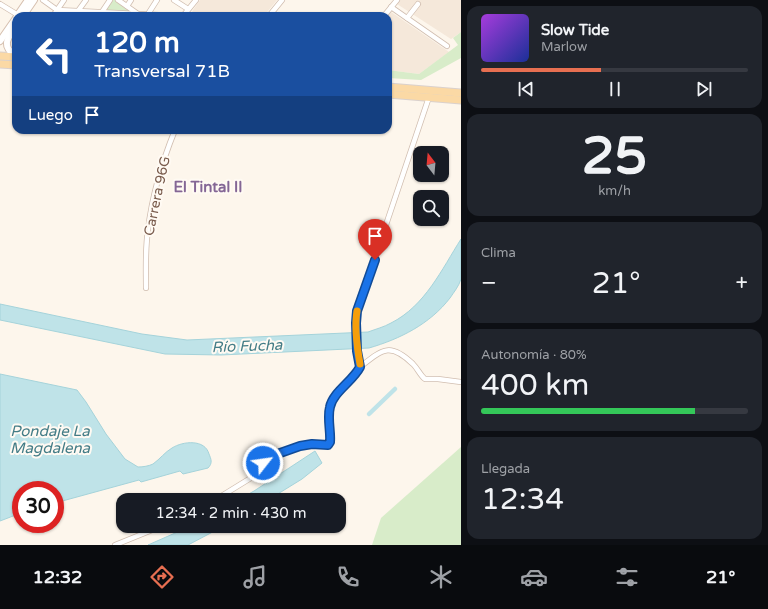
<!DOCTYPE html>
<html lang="es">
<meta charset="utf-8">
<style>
:root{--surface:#171b24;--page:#20242c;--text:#f1f3f6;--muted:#9ea1a6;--line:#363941;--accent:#e76f51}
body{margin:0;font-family:"Varela Round",sans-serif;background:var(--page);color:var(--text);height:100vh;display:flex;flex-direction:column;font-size:15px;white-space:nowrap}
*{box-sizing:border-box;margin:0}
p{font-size:13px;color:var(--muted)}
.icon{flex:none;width:22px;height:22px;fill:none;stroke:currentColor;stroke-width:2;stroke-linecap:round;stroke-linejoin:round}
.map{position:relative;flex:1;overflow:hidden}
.drawer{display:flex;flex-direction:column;gap:6px;padding:6px;background:#0d0f14;width:307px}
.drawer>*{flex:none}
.banner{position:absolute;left:12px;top:12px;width:380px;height:122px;border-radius:12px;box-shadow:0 1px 3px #0004;background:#1a4fa0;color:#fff;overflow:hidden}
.needle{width:26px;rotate:344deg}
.tools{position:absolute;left:413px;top:146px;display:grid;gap:8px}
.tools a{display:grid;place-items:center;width:36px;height:36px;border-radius:8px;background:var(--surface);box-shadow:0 1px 3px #0004;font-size:20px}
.speed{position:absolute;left:12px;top:481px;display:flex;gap:8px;font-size:20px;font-weight:700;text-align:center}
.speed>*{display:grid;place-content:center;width:52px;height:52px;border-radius:50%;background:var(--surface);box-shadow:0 1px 3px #0004;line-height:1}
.speed .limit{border:6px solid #d22;background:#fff;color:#111}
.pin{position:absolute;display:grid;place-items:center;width:34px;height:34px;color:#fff;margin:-41px -17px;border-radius:50% 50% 50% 0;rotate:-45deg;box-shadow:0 0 4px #0007}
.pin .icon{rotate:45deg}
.me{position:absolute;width:44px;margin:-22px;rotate:60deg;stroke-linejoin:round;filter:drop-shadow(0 0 3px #0008)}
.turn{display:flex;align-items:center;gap:14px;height:84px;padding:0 16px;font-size:18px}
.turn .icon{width:52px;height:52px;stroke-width:2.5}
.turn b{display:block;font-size:28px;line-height:34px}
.then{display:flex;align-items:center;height:38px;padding:0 16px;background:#0003;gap:8px;font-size:15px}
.big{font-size:30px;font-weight:600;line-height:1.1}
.drawer .card{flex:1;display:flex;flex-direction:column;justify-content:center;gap:6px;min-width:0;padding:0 14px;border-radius:12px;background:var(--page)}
.drawer .dial{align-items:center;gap:0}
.dial b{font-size:52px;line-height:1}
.song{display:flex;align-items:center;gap:12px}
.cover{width:48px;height:48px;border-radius:6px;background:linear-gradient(135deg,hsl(280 70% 55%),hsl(230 70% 35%))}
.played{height:4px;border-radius:2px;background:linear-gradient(90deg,var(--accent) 45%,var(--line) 45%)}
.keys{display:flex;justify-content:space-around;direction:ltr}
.heat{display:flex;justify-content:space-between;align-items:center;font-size:22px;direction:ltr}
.charge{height:6px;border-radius:3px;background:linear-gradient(90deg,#34c759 80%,var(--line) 0)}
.trip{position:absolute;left:116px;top:493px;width:230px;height:40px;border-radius:12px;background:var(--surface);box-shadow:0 1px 3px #0004;font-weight:600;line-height:40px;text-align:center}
.tab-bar{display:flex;height:64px;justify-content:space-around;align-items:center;background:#090b0e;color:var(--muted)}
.tab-bar .icon{width:28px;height:28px}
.tab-bar .selected{color:var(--accent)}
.tab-bar b{font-size:18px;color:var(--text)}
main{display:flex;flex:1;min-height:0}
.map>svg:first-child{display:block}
.residential{fill:#f5e8da}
.green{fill:#d8ecc9}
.water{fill:#bfe3e8;stroke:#a5d3da}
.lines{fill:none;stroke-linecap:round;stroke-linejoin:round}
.canal{stroke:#bfe3e8;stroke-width:4.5}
.street-casing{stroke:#d1beb0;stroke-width:6}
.secondary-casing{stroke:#d6c0b0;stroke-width:8}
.primary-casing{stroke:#dad1cd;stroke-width:9}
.street{stroke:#fff;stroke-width:4.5}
.secondary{stroke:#fff;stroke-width:6}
.primary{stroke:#fbd9a5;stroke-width:7}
.route-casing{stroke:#114b97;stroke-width:10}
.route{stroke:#1a73e8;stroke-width:7}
.slow{stroke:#f59e0b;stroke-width:7}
.labels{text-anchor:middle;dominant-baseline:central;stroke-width:4;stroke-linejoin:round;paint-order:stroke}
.street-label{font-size:14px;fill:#7a5c4d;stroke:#fffaf3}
.neighbourhood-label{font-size:15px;font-weight:bold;fill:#846695;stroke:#fffaf3}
.water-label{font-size:15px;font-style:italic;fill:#437c86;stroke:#fffaf3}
</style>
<main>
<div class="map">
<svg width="461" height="545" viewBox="0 0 461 545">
<rect width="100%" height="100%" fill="#fdf6ec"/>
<g class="residential">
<polygon points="200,0 277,0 264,16 190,16 193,10"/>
<polygon points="400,0 461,0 461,32 451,39 397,4"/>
<polygon points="391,12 449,52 419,74 388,70 387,16"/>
</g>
<g class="green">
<polygon points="113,0 117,0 133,12 105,10"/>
<polygon points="461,32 461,58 421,80 388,78 388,70 419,74 458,45 453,38"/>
<polygon points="461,447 461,545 372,545 381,518"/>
</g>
<g class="water">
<path d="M 461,239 C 461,249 461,270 461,279 C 459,286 454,292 450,298 C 430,324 400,339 369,348 L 221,355 L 165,354 L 0,320 L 0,304 L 142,334 L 187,340 L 368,332 C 376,329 384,327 391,323 C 425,306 442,269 461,239 Z"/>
<path d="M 0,374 L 77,390 L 86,402 L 106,434 L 125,459 L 138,467 C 143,467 149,466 153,464 C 160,459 165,452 172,448 C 183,441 205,439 209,454 C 211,459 213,463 208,468 L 183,474 L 180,471 L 141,482 L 139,480 L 55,503 L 55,490 L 21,490 L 21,513 L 0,521 Z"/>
<polygon points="315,451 322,463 302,479 268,500 238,500 254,491"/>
<polygon points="191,526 224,526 188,545 148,545"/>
</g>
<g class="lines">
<polyline class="canal" points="369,414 395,389"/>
<defs>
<g id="street">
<polyline points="43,0 57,10 179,16"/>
<polyline points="118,0 138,14"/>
<polyline points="174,0 188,9"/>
<polyline points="0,4 18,15"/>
<polyline points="127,6 131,0"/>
<polyline points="391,7 447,46"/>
<polyline points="78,11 86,0"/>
<polyline points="148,14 157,0"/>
<polyline points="53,16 64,0"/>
<polyline points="101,16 102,12 110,0"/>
<polyline points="183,16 196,0"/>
<polyline points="269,16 282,0"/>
<polyline points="384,16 397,0"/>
<polyline points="407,18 418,4"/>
<path d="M 146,288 C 146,269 145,249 148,230 C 152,196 162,162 175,130"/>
<path d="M 360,367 C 383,349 390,342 413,364 C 418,369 420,375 425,379 L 438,379 L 461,382"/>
<path d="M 215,500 L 254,476 L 266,459 L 300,446 L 311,444 L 328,445 L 330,442 C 331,430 327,418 330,407 C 333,393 353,381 360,367 C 357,349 355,330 357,311 L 429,97"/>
<polyline points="115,545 162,526"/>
</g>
<g id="secondary">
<polyline points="17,16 28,0"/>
<polyline points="23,16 34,0"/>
<path d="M 16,26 C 7,39 1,45 16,57"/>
<polyline points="0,41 16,18"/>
</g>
<g id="primary">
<polyline points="0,56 16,57"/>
<polyline points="0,64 16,65"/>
<polyline points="388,87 461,93"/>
<polyline points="388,94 461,100"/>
</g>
</defs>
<use href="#street" class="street-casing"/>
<use href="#secondary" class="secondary-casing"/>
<use href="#primary" class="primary-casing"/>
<use href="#street" class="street"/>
<use href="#secondary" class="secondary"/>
<use href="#primary" class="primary"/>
</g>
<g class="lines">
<defs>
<path id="route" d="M 263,463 L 266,458 L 300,446 L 312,444 L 328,445 L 330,442 C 331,431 327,418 330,407 C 333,392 353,381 360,367 L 357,351 L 356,323 L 357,311 L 375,260"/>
</defs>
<use href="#route" class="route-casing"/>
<use href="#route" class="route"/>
<path class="slow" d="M 357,311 C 354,328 357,347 360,364"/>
</g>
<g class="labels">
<g class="street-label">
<text transform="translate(157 196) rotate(-78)">Carrera 96G</text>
</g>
<g class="neighbourhood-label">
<text x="208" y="187">El Tintal II</text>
</g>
<g class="water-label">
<text transform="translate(247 346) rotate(-2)">Río Fucha</text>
<text x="50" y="431">Pondaje La<tspan x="50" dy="17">Magdalena</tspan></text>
</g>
</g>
</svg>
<div class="tools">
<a><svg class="needle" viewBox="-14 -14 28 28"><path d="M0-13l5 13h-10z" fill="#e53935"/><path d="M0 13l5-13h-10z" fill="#9ea1a6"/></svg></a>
<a><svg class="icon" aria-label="search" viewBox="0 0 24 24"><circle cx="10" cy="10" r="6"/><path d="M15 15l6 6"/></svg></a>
</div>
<div class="speed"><div class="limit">30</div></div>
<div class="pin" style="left:375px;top:260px;background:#d93025"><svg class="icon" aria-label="arrive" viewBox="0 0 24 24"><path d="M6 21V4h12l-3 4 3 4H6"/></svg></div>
<svg class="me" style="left:263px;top:463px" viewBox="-20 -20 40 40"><circle r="17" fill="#1a73e8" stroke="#fff" stroke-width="3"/><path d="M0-11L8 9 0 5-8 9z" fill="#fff"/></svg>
<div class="trip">12:34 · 2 min · 430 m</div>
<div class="banner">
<div class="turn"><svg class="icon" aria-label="left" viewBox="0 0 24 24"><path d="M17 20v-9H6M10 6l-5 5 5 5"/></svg><div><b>120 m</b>Transversal 71B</div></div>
<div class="then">Luego<svg class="icon" aria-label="arrive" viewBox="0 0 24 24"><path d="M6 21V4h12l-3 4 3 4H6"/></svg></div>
</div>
</div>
<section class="drawer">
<div class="card">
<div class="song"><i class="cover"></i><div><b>Slow Tide</b><p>Marlow</p></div></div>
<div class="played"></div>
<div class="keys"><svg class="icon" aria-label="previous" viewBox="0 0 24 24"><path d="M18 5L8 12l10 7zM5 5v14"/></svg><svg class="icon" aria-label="pause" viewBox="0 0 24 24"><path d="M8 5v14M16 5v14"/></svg><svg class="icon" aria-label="next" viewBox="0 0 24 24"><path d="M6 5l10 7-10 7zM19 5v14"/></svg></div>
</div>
<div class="card dial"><b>25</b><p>km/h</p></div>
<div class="card"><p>Clima</p>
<div class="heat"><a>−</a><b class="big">21°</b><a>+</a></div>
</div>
<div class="card"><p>Autonomía · 80%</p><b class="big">400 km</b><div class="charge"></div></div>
<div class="card"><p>Llegada</p><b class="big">12:34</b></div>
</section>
</main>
<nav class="tab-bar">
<b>12:32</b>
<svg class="icon selected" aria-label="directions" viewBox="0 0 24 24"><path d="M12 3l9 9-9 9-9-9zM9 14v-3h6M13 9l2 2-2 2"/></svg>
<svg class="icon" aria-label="music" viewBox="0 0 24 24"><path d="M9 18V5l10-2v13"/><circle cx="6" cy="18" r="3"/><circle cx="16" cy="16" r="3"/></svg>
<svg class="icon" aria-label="phone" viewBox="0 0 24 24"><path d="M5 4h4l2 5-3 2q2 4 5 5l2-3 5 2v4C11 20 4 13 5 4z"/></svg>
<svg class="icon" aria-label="climate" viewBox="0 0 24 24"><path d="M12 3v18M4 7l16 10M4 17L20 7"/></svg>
<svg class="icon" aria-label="car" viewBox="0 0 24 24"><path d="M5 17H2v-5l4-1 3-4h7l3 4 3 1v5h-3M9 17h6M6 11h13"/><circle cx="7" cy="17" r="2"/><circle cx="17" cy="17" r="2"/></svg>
<svg class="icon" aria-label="filters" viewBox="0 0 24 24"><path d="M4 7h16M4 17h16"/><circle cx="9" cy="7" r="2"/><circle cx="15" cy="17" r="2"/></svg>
<b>21°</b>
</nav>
